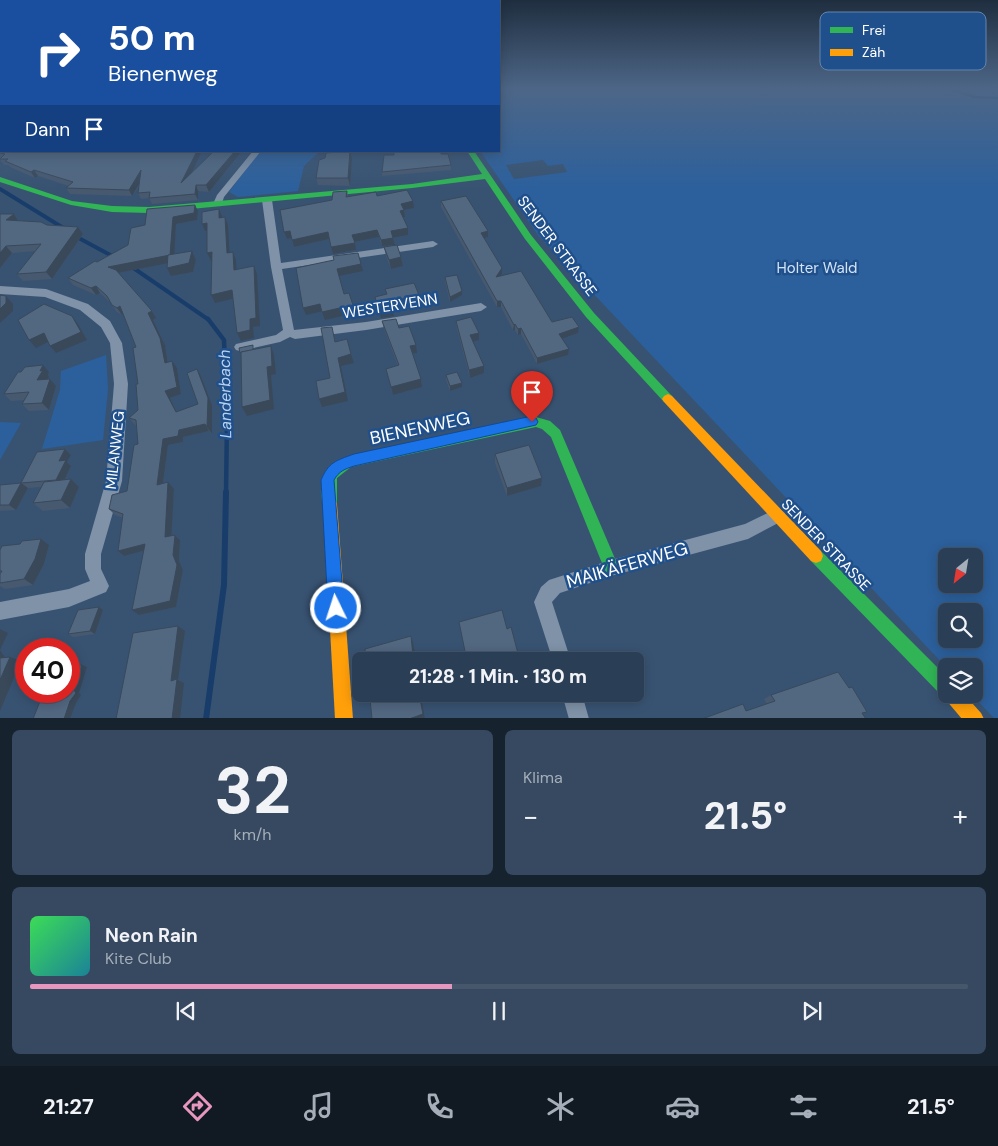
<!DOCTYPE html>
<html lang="de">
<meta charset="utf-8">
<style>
:root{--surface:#2a3e56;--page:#364960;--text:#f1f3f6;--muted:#a5aeb9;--line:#46576c;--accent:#e797bd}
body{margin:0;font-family:"DM Sans",sans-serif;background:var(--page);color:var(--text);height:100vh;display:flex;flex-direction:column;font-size:19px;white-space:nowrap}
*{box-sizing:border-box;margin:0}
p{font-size:16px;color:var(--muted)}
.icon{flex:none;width:28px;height:28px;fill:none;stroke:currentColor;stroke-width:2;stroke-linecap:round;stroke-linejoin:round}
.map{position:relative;height:718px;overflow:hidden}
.panel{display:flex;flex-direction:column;gap:12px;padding:12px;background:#17222f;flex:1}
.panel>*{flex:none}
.hud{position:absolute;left:0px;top:0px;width:500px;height:152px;box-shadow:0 2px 12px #0003,0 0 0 1px var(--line);background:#1a4fa0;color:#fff;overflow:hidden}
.needle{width:32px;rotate:210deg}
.fabs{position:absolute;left:938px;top:548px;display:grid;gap:10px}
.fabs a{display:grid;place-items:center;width:45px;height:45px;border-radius:8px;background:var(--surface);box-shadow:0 2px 12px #0003,0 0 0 1px var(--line);font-size:25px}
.speed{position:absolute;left:15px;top:638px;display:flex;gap:10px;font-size:25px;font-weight:700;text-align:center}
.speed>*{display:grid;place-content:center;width:65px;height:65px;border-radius:50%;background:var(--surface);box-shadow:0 2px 12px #0003,0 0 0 1px var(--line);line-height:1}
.speed .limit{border:8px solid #d22;background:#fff;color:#111}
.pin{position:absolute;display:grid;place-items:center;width:42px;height:42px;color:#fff;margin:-51px -21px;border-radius:50% 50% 50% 0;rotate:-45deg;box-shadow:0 0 5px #0007}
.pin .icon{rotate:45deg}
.me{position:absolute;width:55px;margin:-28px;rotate:356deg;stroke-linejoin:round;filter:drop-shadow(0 0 4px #0008)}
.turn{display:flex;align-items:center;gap:18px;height:105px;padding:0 25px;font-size:22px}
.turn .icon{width:65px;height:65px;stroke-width:2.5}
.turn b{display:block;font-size:35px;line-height:42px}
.then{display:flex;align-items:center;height:48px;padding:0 25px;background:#0003;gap:10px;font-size:19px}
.big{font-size:38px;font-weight:800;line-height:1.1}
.panel .tile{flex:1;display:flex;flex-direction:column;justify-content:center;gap:8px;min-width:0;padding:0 18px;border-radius:8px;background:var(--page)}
.panel .dial{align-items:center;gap:0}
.dial b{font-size:65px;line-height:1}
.song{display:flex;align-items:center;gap:15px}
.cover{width:60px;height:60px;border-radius:8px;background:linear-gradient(135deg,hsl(130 70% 55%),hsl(190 70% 35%))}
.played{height:5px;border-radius:2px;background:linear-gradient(90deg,var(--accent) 45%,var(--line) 45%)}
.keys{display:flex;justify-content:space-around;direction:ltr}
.heat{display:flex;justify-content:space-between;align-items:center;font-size:28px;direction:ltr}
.panel .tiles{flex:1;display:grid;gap:12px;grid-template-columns:1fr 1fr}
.tile:last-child{grid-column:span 2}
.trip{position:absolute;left:352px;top:652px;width:292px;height:50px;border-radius:8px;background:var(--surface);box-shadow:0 2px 12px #0003,0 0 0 1px var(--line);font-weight:800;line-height:50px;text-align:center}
.dock{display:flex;height:80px;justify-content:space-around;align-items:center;background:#111922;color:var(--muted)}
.dock .icon{width:35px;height:35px}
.dock .on{color:var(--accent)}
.dock b{font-size:22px;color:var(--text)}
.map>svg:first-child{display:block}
.green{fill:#2c609c;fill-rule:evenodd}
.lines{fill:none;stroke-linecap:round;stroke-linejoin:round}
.stream-far3{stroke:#193d6b;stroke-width:2.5}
.stream-far2{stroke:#193d6b;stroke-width:4}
.stream-far1{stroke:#193d6b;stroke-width:4.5}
.stream{stroke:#193d6b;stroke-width:6}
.street{fill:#7f92a7;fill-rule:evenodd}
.fast{fill:#30b455;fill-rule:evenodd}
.slow{fill:#ff9f0a;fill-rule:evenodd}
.wall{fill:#47596f}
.shaded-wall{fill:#39495a}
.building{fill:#526881;stroke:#39495a}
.route{fill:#1a73e8;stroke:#114b97}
.labels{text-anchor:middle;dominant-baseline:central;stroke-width:5;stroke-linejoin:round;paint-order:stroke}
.street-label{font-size:15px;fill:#fff;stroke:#20508b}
.park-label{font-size:15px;fill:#d2e3f8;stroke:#20508b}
.water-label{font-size:16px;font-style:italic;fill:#b8d3f2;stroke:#20508b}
.near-street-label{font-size:18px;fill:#fff;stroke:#20508b}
.key{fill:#20508b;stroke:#6384ae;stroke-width:1}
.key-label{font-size:14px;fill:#fff}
</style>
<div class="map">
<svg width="998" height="719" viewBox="0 0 998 719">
<rect width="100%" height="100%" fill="#385372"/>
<g class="green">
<path d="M 499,88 L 998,88 L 998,718 L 994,718 L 971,694 L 974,694 L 974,666 L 946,667 L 538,235 L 480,151 L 499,151 ZM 543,160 L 548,166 L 563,164 L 567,172 L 514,179 L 506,165 ZM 946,556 L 974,556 L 974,584 L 946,584 ZM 946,611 L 974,611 L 974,639 L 946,639 Z"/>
<polygon points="260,151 320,151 304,166 298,191 238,197 229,192"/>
<polygon points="106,355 108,389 103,440 42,449 60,390 61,371"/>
<polygon points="0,422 21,423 0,460"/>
</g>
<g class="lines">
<polyline class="stream-far3" points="948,88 974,97 998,98"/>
<g class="stream-far2">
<polyline points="0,189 65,229"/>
<polyline points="75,236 114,257"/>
<polyline points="132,267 209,320"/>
</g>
<polyline class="stream-far1" points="208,319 224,340 227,421 226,493"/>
<polyline class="stream" points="206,719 224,585 226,492"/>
<g class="street">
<polygon points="253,151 261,151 224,197 221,206 215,206 213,204 217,195"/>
<polygon points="267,197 272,200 281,263 433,241 438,244 433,247 282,269 294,330 366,322 481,303 487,307 481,311 366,330 295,339 290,337 280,342 240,351 236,350 234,347 236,344 276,335 283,330 271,267 262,200"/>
<polygon points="0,286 46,289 88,304 110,321 122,343 128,384 122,481 101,554 101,569 109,586 106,592 69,607 0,620 0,602 69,589 90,581 85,569 85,554 106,481 114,384 110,343 101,327 80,310 45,297 0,294"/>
<polygon points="776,509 782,511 784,516 782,521 748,539 611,576 560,593 552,602 571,661 553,661 534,602 541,587 549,580 611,560 745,524"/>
<polygon points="562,694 582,694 589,719 569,719"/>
</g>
<g class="fast">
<polygon points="467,151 474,151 531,235 594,313 672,396 674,399 672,402 664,402 586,317 525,239 485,179 412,188 149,213 112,212 71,205 0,182 0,177 72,201 112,206 149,207 412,184 482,174"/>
<path d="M 536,417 L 550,421 L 560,430 L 619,568 L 616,573 L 611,576 L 606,573 L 551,437 L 542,429 L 536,427 L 351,467 L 337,478 L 337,504 L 335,509 L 330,510 L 325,509 C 315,487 324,467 344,458 Z"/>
<polygon points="816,549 821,551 946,676 946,694 952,694 946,697 940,694 811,561 809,556 811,551"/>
</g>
<g class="slow">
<polygon points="668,394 672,396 821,551 823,556 821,561 816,563 811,561 664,402 662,399 664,396"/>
<polygon points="330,498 335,499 337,504 353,719 335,719 323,504 325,499"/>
<polygon points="946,688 946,694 964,694 981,713 984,719 962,719 946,700 943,694"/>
</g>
</g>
<g class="wall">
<polygon points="0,100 1,151 202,151 192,172 214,151 242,151 209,192 198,191 198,200 152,204 149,198 141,199 138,193 139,186 132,196 70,194 66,188 69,186 38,176 35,178 10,167 8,165 4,165 0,160"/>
<polygon points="442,154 451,165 451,170 382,176 382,172 394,155"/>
<polygon points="352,159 350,186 318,185 316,178"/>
<polygon points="347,191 348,197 377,196 414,208 404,210 405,217 403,217 408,235 393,238 395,245 382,246 379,237 354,242 356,250 333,254 329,239 294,247 291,238 287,239 284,232 332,200"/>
<polygon points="441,201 488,237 484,238 502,274 501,275 552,322 578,333 562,339 568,355 537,364 521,334 518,335 515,330 513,330 501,307 497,307 441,207"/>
<polygon points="198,211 197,220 176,224 174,254 192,251 196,260 193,272 171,276 167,263 118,273 152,311 156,318 153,320 165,345 168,362 177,368 181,394 170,398 177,412 198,404 197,369 201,376 212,405 212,434 209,431 183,437 183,442 168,445 163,484 174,489 171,535 175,535 180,540 179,561 183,570 176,607 139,615 144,551 124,556 118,551 123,518 115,515 109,509 127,491 138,444 136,426 129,418 138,410 136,347 123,314 122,315 117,312 110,302 100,293 96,295 73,285 68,278 128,245 145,225"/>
<polygon points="0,214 14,214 18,220 47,225 83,234 52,279 23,281 17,274 35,251 12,253 0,268"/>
<polygon points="384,247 401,257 403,266 391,269 386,256"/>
<polygon points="445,277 462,295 450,302 445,281"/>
<polygon points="382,321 399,328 417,353 412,354 421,379 422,387 393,395 386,369 398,366 384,329"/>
<polygon points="456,321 479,340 473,342 484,373 470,378 457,329"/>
<polygon points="49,372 48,375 49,377 48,379 50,379 56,386 49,410 29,411 22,404 25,400 11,401 4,394"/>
<polygon points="446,375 462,383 462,387 450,391 446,380"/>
<polygon points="65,449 71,455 67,462 71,466 65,479 71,479 79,487 70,508 43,511 33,503 41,487 28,488 16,510 0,511 0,485 21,483"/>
<polygon points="495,454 541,486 507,496 495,463"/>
<polygon points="49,545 44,564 33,585 5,589 0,586 0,550"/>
<polygon points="103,610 95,634 73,637 68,634"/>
<polygon points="771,695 863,714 746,711 767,704 764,699"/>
</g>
<g class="shaded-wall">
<polygon points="197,151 202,151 184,189 181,183"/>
<polygon points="235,151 242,151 209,192 206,185"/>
<polygon points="350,151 352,159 350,186 348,178"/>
<polygon points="34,170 38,176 35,178 31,172"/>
<polygon points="141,170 144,176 132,196 129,190"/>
<polygon points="196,185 198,191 198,200 195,194"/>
<polygon points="413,201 414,208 404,210 405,217 401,217 400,211 401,204"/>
<polygon points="195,205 198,211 197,220 176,224 174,262 113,274 108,267 173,217"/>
<polygon points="219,209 222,216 222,226 219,218"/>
<polygon points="14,214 19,222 6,220"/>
<polygon points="225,217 228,225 230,261 227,253"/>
<polygon points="207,223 210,230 205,231 202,224"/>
<polygon points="78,227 83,234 52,279 46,272"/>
<polygon points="408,228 408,235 392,238 391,231"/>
<polygon points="377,230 379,237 354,242 352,235"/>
<polygon points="290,231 292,238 287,239 284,232"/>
<polygon points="488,231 488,237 481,239 481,233"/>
<polygon points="328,232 329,239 294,247 292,240"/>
<polygon points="393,238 395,245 382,246 381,240"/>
<polygon points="355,243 356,250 333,254 331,247"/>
<polygon points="6,246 12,253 0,268 0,253"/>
<polygon points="192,251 196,260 193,272 171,276 167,268"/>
<polygon points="212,252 215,260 211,261 207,253"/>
<polygon points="233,252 236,260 237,278 234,270"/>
<polygon points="401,257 403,266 391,269 389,260"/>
<polygon points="361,264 363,271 339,276 337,269"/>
<polygon points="254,266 257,274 260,326 253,327 254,338 241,341 237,333 250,319"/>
<polygon points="502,268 502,274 496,283 496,277"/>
<polygon points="96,286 100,293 96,295 91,288"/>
<polygon points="232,290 236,298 215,303 211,295"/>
<polygon points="462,291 462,295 450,302 450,297"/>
<polygon points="419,295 420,302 392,309 394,316 381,318 379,311 390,302"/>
<polygon points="6,296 13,304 13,311 0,323 0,309"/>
<rect x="497" y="301" width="4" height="6"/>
<polygon points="320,304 323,311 306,315 303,308"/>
<polygon points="353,305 355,313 325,320 322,312"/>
<polygon points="120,306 125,313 122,315 117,308"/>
<polygon points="152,311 156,318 153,320 165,345 169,370 165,363 148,313"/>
<polygon points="72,316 78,324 87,340 56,353 50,346"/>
<polygon points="515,324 515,330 513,330 514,325"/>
<polygon points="579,327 578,333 559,340 559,334"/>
<polygon points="521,328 521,334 518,335 518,329"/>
<polygon points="44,333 50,341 36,348 29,340"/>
<polygon points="479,333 479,340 470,343 470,335"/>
<polygon points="416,345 417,353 411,354 410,346"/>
<polygon points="271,346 274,355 276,374 271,375 274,409 247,416 242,407 267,367"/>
<polygon points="569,349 568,355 537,364 537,358"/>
<polygon points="351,354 354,363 341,366 348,401 322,407 319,399 345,392 338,358"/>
<polygon points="172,361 177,368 181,394 170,398 180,419 176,412 165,391"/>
<polygon points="43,365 49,372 48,375 49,377 44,387 37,380 40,371"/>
<polygon points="484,366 484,373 470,378 469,370"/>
<polygon points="197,369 201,376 212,405 212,434 207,427"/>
<polygon points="50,379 56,386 49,410 42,403"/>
<polygon points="421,379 422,387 393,395 391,387"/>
<polygon points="462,383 462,387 450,391 450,386"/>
<polygon points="205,424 209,431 183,437 183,442 168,445 162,491 157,485 163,439 179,430"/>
<polygon points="65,449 71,455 67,462 71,466 62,485 56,480 59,461"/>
<polygon points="542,478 541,486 507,496 507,488"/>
<polygon points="71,479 79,487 70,508 61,500"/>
<polygon points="168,482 174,489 171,543 165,537"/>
<polygon points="21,483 28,488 16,510 9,505"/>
<polygon points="175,535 180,540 179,561 183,570 176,607 139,615 132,610 173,555"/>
<polygon points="41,539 49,545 44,564 33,585 24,579"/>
<polygon points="145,544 151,549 124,556 118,551"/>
<polygon points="99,607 103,610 95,634 90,631"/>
<polygon points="178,626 185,631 178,680 184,683 180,719 172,719 171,681"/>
<polygon points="0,629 8,633 0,650"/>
<polygon points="411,636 413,642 416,661 413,656"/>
<polygon points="0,650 8,662 10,657 21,661 0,711"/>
<polygon points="82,665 87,667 79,693 81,695 76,703 70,719 64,719"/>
<polygon points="419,694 426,694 426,695 421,697 425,719 409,719"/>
<polygon points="489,694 504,694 476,703 475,698"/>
</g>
<g class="building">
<polygon points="1,99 1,151 197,151 181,183 214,151 235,151 206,185 196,185 195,194 149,198 150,192 138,193 141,170 129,190 66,188 73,182 34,170 31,172 5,161 8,159 0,159 5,154 0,153 0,100"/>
<polygon points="350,151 348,178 316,178 319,160 325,158 326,153"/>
<polygon points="394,151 441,151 441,154 448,154 451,165 382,172 384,155 394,155"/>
<polygon points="407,190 413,201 401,204 404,210 400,211 408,228 391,231 393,238 381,240 377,230 352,235 355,243 331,247 328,232 292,240 290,231 284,232 280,210 332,200 333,192 347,191 346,197 376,192 377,196"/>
<polygon points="466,196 488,231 481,233 502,268 496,277 521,271 552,322 572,317 579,327 559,334 569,349 537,358 521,328 518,329 515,324 514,325 501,301 497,301 441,201"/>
<polygon points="195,205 194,213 173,217 170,255 108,267 116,270 152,311 148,313 160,338 165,363 172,361 177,387 165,391 176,412 198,404 187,373 197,369 208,398 207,427 205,424 179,430 178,436 163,439 157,485 168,482 165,537 175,535 173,555 177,565 170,601 132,610 145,544 118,551 123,514 109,509 112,495 127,491 134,445 138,444 136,420 129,418 138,410 136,384 138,384 133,348 136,347 120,306 117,308 112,305 107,296 96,286 91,288 68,278 95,261 97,262 128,245 131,228 145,225 147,209"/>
<polygon points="219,209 219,218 225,217 227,253 233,252 234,270 254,266 256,318 250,319 250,330 237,333 232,290 211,295 212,252 207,253 207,223 202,224 202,212"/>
<polygon points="0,214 14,214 6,220 41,222 47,225 78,227 46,272 17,274 41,244 6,246 0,253"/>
<polygon points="397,245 401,257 389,260 384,247"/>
<polygon points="192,251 189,263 167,268 168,255"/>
<polygon points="358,253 361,264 337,269 344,294 349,293 353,305 322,312 320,304 303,308 296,268 334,260 333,256"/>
<polygon points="457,275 462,291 450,297 445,277"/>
<polygon points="414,283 419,295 390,302 392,308 379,311 375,297 387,294 385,289"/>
<polygon points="0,295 6,296 6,303 0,309"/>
<polygon points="44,304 72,316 81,332 50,346 44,333 29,340 18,320"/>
<polygon points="471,317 479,333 470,335 484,366 469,370 456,321"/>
<polygon points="396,319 399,328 409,326 416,345 410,346 421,379 391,387 386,369 399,365 382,321"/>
<polygon points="332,327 335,342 347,339 351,354 338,358 345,392 319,399 316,381 330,378 321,328"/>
<polygon points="253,345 253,350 241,352 240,353 239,348"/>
<polygon points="271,346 272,366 267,367 270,400 242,407 241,352"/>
<polygon points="43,365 40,371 43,370 37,380 50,379 42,403 22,404 29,392 4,394 18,372 21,372 25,367"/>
<polygon points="457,372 462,383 450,386 446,375"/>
<polygon points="529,445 542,478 507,488 495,454"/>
<polygon points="65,449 59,461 66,460 56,480 21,483 9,505 0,505 0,485 21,483 37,452"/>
<polygon points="71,479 61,500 33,503 44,482"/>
<polygon points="41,539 35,559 24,579 0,583 0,574 2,571 0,571 0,550 2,546 20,544 22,541"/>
<polygon points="99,607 90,631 68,634 78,610"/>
<polygon points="502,610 507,629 511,627 520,661 467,661 459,622"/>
<polygon points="178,626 171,681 177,679 172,719 116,719 133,633"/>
<polygon points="411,636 413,656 418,654 419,661 366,661 365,649"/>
<polygon points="10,657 0,680 0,658"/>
<polygon points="82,665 74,690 76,693 70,701 64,719 33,719 44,691 69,691 69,666"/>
<polygon points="838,672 849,688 852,687 867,712 862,713 866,719 702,719 743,704 746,711 775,701 771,695"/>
<polygon points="368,694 419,694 423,714 409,719 372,719 370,699 368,700"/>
<polygon points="474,694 489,694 475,698"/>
</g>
<linearGradient id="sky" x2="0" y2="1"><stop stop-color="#1f2e3f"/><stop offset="0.47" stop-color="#4d6687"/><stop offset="1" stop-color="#4d6687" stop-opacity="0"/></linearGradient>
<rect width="998" height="188" fill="url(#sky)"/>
<path class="route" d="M 532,416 L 536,418 L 538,422 L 536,425 L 354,466 C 345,469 339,471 334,480 L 344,608 L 342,614 L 336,616 L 331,614 L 328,608 L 321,480 C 329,462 335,461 354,454 Z"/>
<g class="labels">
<g class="street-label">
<text transform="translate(557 246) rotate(53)">SENDER STRASSE</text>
<text transform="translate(390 306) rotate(-9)">WESTERVENN</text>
<text transform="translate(115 450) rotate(-84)">MILANWEG</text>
<text transform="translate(826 545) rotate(46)">SENDER STRASSE</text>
</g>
<g class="park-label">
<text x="817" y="268">Holter Wald</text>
</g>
<g class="water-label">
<text transform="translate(225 394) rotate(-91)">Landerbach</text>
</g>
<g class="near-street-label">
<text transform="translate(420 428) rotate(-12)">BIENENWEG</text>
<text transform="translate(627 565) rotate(-16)">MAIKÄFERWEG</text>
</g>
</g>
<rect x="820" y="12" width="166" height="58" rx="8" class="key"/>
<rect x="830" y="27" width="23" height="6" fill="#30b455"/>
<rect x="830" y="49" width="23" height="7" fill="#ff9f0a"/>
<g class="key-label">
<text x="862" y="35">Frei</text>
<text x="862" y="57">Zäh</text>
</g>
</svg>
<div class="fabs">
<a><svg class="needle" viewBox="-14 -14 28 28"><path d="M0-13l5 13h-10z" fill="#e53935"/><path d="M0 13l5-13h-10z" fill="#a5aeb9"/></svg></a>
<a><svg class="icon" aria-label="search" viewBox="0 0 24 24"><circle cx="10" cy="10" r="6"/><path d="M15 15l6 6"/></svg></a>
<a><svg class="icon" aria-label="layers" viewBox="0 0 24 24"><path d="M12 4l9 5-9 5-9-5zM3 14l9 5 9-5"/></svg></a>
</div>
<div class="speed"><div class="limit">40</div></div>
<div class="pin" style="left:532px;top:422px;background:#d93025"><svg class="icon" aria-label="arrive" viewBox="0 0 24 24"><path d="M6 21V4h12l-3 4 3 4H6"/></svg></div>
<svg class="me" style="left:336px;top:608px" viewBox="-20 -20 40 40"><circle r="17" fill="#1a73e8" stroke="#fff" stroke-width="3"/><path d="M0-11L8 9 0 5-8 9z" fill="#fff"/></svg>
<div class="trip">21:28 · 1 Min. · 130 m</div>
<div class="hud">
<div class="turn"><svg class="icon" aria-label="right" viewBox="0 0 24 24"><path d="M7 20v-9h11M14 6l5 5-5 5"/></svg><div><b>50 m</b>Bienenweg</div></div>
<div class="then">Dann<svg class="icon" aria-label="arrive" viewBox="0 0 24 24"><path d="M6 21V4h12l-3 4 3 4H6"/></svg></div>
</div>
</div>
<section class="panel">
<div class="tiles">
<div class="tile dial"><b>32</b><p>km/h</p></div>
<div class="tile"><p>Klima</p>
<div class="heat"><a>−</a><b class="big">21.5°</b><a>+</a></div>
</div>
<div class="tile">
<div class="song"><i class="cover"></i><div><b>Neon Rain</b><p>Kite Club</p></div></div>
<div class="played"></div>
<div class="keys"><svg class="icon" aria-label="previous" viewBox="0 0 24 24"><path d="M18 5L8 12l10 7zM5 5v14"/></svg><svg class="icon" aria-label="pause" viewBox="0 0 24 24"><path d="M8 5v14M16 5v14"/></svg><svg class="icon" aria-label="next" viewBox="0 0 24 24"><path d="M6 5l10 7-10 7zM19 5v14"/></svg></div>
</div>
</div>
</section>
<nav class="dock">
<b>21:27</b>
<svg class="icon on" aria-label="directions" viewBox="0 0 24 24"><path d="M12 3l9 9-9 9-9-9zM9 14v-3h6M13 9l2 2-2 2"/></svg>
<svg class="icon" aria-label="music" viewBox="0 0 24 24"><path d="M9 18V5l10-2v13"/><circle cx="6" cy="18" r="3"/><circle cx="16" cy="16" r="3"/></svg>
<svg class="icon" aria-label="phone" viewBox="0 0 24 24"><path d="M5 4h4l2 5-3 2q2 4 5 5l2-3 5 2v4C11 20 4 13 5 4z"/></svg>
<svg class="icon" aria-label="climate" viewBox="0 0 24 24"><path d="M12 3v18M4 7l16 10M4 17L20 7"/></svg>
<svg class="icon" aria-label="car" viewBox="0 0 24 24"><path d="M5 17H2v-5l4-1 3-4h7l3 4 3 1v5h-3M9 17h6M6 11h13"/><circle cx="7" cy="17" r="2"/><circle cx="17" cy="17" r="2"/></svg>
<svg class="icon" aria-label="filters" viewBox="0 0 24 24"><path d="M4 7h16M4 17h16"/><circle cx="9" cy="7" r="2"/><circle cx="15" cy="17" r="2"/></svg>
<b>21.5°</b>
</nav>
